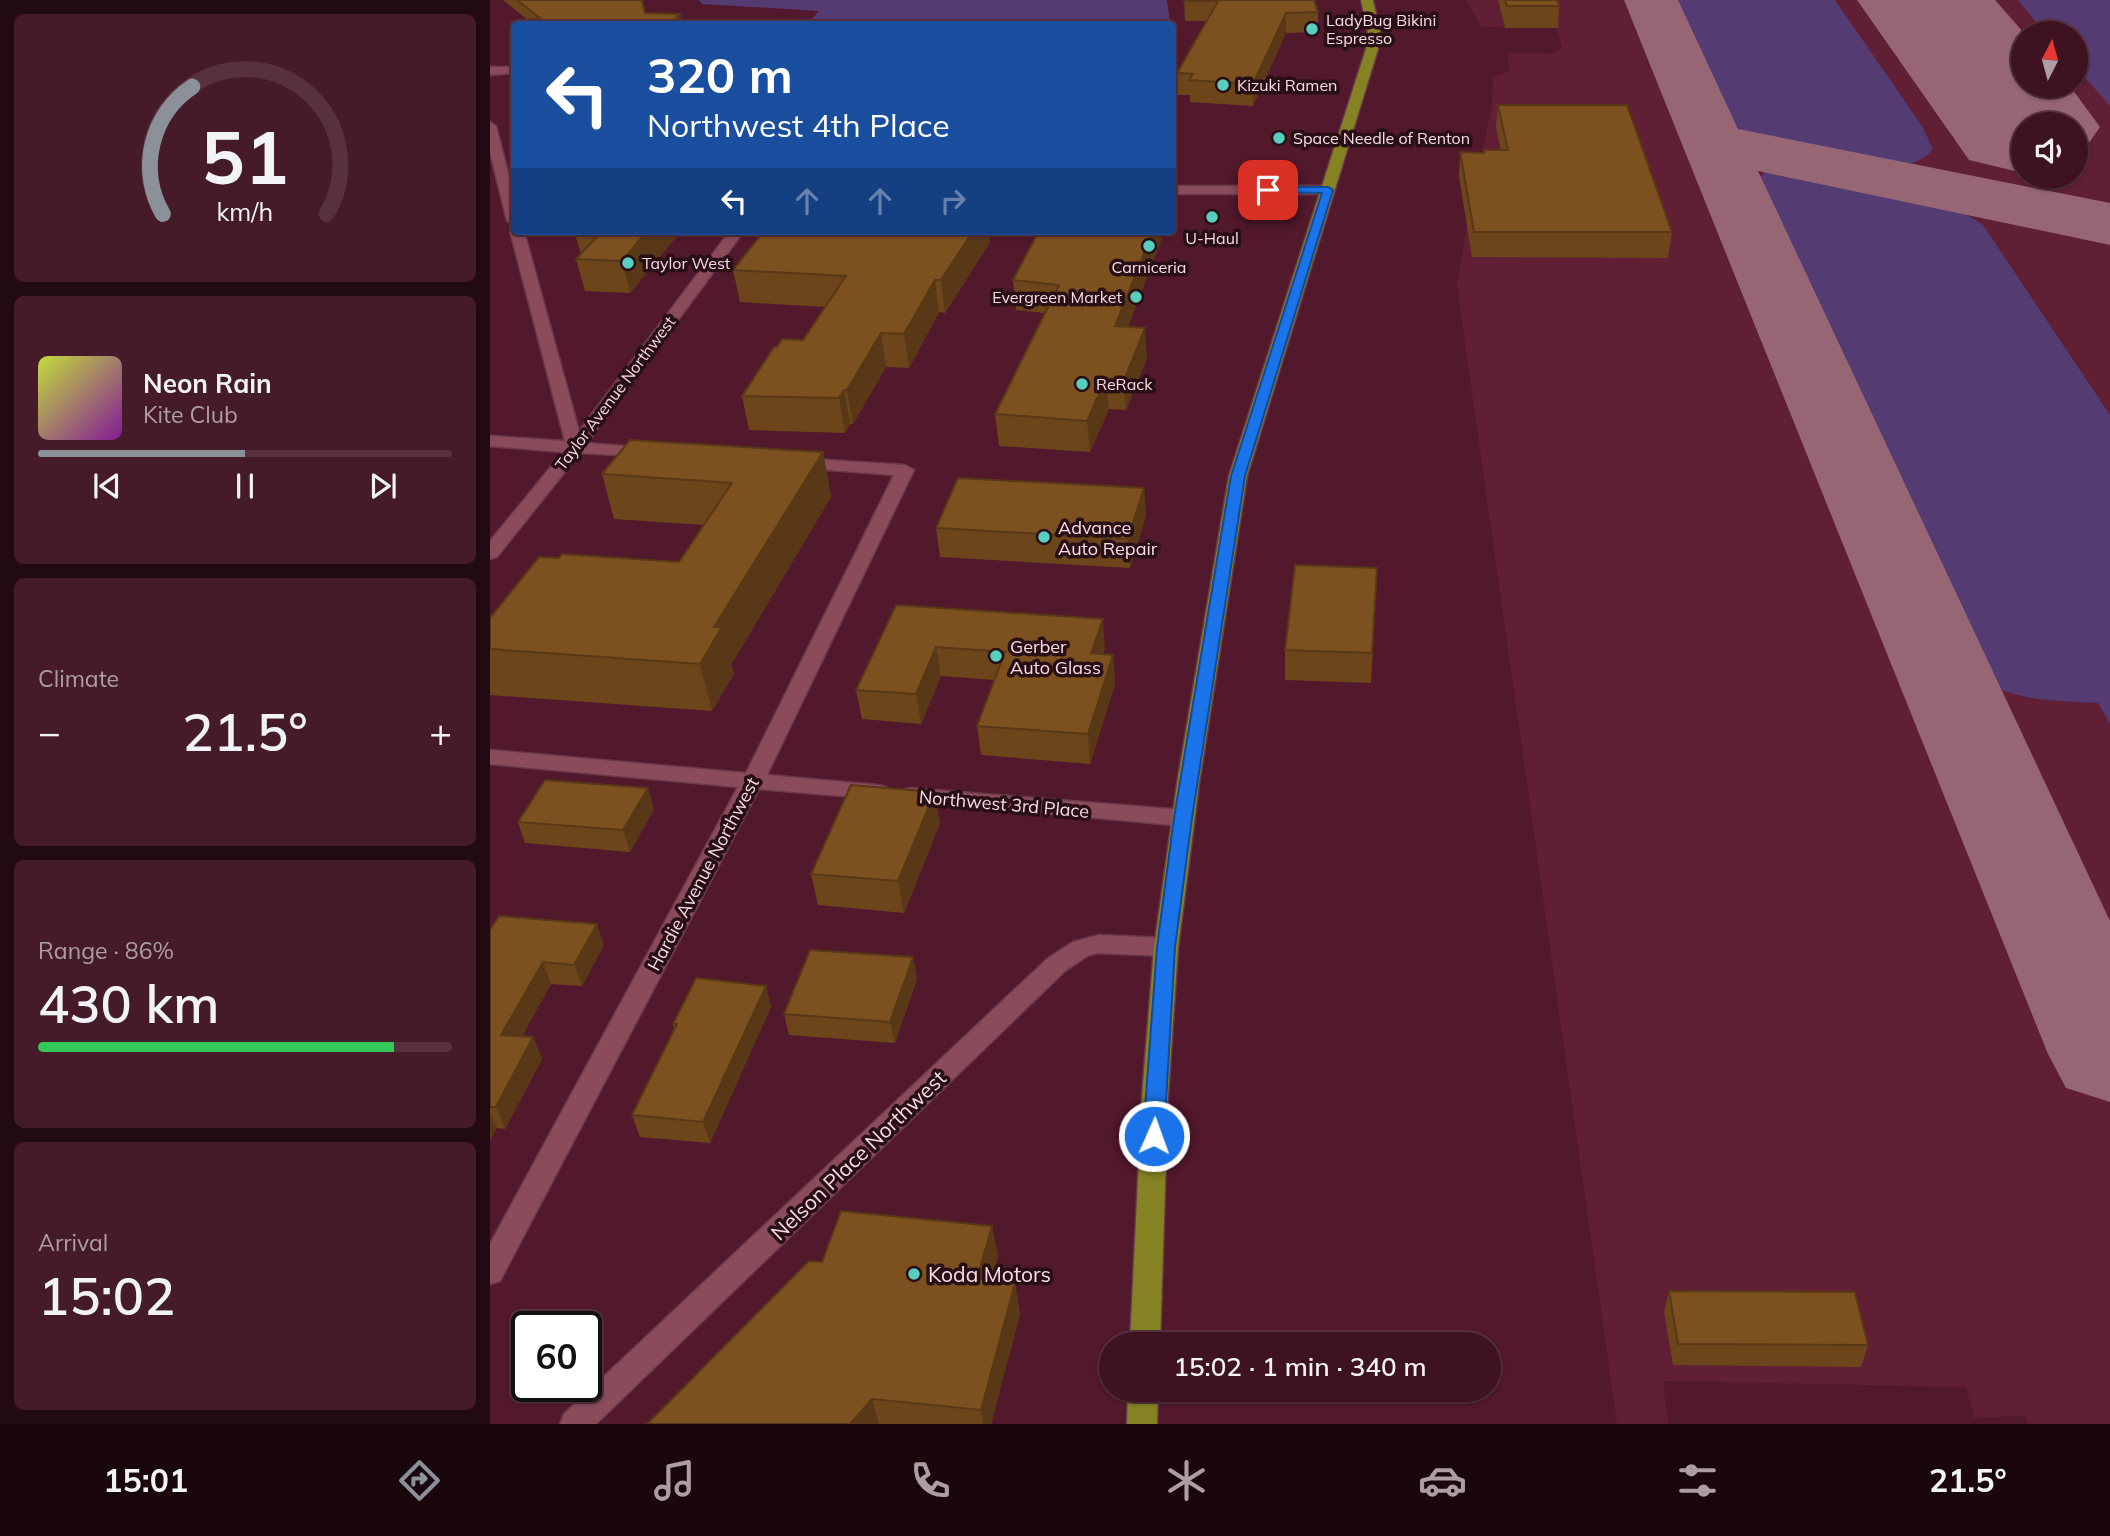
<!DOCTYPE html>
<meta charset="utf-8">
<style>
:root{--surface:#3e1220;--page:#451b29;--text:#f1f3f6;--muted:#ad9ea5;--line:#57323e;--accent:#8c9099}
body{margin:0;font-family:Mulish,sans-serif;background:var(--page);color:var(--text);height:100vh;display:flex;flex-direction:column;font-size:26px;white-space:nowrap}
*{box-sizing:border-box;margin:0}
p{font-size:23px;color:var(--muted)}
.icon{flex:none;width:38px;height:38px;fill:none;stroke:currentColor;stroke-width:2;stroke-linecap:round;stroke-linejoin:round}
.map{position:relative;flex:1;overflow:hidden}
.sheet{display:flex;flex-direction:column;gap:14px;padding:14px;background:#220a12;width:490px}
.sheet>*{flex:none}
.banner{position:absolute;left:21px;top:21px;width:665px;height:214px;border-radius:7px;box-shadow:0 2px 5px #0004,0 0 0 2px var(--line);background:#1a4fa0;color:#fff;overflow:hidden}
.needle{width:46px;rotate:6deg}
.controls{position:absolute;left:1521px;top:21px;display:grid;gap:14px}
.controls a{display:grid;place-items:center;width:77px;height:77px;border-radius:50%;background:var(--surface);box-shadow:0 2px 5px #0004,0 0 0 2px var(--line);font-size:35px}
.speed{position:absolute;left:21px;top:1311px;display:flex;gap:14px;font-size:35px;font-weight:700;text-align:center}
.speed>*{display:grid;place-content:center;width:91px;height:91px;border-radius:50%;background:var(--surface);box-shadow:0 2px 5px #0004,0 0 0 2px var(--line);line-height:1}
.speed .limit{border:4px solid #111;border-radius:10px;background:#fff;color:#111}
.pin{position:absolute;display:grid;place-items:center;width:60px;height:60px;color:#fff;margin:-30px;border-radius:14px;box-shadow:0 4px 10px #0006}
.me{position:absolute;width:77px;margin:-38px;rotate:2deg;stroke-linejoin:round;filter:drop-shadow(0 0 5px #0008)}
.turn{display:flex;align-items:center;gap:24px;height:147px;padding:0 21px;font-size:32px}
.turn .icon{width:91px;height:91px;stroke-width:2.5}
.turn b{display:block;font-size:49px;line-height:60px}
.lanes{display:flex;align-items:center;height:66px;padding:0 21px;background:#0003;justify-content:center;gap:35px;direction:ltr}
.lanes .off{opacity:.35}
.big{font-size:52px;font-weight:600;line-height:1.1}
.sheet .tile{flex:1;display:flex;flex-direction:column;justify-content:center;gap:10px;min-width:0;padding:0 24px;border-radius:10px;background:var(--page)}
.sheet .dial{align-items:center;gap:0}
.dial svg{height:182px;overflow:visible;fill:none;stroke:var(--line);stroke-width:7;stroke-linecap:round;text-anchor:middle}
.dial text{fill:var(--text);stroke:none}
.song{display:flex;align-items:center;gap:21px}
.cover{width:84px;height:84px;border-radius:10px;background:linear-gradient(135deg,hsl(70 70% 55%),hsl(290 70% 35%))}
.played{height:7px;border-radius:4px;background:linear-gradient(90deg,var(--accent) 50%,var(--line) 50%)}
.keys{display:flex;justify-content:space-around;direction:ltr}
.heat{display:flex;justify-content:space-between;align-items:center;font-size:38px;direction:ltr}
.charge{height:10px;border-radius:5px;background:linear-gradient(90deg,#34c759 86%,var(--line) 0)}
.trip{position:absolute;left:609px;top:1332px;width:402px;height:70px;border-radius:35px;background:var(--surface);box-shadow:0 2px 5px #0004,0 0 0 2px var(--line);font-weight:600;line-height:70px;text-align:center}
.menu{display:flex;height:112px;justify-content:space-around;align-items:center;background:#19070d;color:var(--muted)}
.menu .icon{width:49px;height:49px}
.menu .selected{color:var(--accent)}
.menu b{font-size:32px;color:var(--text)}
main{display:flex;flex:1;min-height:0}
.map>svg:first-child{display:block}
.built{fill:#601f34;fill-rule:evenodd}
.green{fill:#543b71}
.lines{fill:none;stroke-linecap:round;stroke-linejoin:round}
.taxiway{fill:#966674;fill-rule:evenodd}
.runway{fill:#966674;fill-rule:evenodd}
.minor-casing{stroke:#683949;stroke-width:3}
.primary-casing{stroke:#683949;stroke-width:3}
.minor{fill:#8a4b5b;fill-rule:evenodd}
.primary{fill:#858224;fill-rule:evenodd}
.wall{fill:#6c451b}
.shaded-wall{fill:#583816}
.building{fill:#7d501f;stroke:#583816;stroke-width:2}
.route{fill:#1a73e8;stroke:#114b97;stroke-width:2}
.poi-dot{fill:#58cebf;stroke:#280f16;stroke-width:2.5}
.labels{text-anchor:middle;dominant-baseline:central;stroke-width:7;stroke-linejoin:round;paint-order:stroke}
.far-poi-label{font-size:16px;fill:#fbdce2;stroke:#280f16;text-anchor:start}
.far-street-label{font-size:16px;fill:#fbdce2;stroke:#280f16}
.poi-label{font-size:18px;fill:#fbdce2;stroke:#280f16;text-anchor:start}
.street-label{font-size:18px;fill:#fbdce2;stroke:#280f16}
.near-street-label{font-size:21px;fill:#fbdce2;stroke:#280f16}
.near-poi-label{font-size:21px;fill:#fbdce2;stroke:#280f16;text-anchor:start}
</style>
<main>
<section class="sheet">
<div class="tile dial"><svg viewBox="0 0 100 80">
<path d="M14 69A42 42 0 1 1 86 69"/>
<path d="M14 69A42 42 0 0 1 27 13" stroke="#8c9099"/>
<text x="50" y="56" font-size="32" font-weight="700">51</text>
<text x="50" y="72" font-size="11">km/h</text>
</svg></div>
<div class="tile">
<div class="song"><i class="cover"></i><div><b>Neon Rain</b><p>Kite Club</p></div></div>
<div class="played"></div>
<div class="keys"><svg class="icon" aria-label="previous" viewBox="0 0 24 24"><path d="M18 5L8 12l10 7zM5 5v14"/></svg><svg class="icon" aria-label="pause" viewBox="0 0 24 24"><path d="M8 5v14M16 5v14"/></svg><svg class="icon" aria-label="next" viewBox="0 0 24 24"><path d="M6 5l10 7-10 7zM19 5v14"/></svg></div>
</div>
<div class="tile"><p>Climate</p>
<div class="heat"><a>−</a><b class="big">21.5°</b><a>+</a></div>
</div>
<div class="tile"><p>Range · 86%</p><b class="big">430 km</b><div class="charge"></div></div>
<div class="tile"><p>Arrival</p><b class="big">15:02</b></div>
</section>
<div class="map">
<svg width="1620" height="1424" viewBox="0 0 1620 1424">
<rect width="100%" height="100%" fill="#52182b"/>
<path class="built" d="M 976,0 L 1620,0 L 1620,1424 L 1538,1424 L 1535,1416 L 1484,1418 L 1476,1387 L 1173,1381 L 1178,1424 L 1127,1424 L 967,286 L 978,218 L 1002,105 L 1003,76 L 1020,71 L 1017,53 L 1063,54 L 1072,48 L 1067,28 L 991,27 ZM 1533,33 L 1586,33 L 1586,86 L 1533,86 ZM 1533,124 L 1586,124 L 1586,177 L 1533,177 Z"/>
<g class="green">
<polygon points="209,0 677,0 680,24 317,24 329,11 212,4"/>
<path d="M 1186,0 L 1345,0 L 1432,126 L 1443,149 C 1429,166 1411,165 1390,165 L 1251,131 L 1243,123 Z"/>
<polygon points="1528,0 1620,0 1620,106 1586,67 1586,33 1555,33"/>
<path d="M 1296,169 C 1359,182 1440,187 1493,225 L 1620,415 L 1620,724 L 1608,703 C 1573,701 1537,702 1505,687 L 1268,179 L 1275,172 Z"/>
</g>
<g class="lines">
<g class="taxiway">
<polygon points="1134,0 1188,0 1248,129 1620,203 1620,245 1268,171 1620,921 1620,1102 1576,1088 1558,1054"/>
<polygon points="1376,0 1439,0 1497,45 1506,57 1497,69 1477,74 1457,69 1426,42 1384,11"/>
</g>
<polygon class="runway" points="1367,0 1505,0 1534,33 1533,86 1580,86 1610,127 1587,160 1586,124 1533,124 1533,173 1479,160"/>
<defs>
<g id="minor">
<polygon points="0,67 24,67 24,73 0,75"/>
<polygon points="0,122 6,126 24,196 24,225 17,221 0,152"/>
<polygon points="682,186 838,186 845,190 838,194 682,194"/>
<polygon points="24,227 24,231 34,231 89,431 240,231 254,231 97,443 158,448 167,453 164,457 90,453 7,557 0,559 0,541 73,452 0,446 0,436 75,441 20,231"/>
<polygon points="306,458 415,465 424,470 277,775 388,785 396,787 399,792 396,797 388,799 269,789 10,1281 0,1284 0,1244 248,787 0,764 0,750 256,773 404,475 300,467 297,463"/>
<polygon points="420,788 693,810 701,813 704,818 701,823 693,826 412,800 409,795 412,790"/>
<polygon points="609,935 676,938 685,941 688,947 685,953 676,956 609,953 599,955 575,971 106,1424 70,1424 74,1414 557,959 583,942"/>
</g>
<g id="primary">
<polygon points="871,0 883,0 890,33 888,49 757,476 709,784 688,948 678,1096 670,1344 640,1344 652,1096 664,948 687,784 739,476 876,49 878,33"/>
<polygon points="638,1390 668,1390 667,1424 637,1424"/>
</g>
</defs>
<use href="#minor" class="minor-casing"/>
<use href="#primary" class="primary-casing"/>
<use href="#minor" class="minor"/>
<use href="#primary" class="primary"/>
</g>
<g class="wall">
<polygon points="13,0 152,0 155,13 24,24 24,36 21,22 38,20"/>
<polygon points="694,0 824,0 828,12 828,32 796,33 763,106 700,102 700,95 688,95 687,73 716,21 695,21"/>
<polygon points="1008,0 1067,0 1069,6 1068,28 1015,28"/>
<polygon points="1008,105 1182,232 1178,258 982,257 969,176 970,152 993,153 994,150 1011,150 1006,128"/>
<polygon points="84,231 191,231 140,293 95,291 86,259 91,254"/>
<polygon points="549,231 638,327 657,358 636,410 619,409 600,452 509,446 505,414 555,313 526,310 523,280"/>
<polygon points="500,242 455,313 449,312 419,368 396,367 363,424 360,424 355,433 259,430 252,396 287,347 313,340 335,307 250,302 243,270"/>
<polygon points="333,452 341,497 241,665 244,674 222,711 0,695 0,618 189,562 214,525 124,519 112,474"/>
<polygon points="654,488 656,516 640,568 450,557 446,528"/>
<polygon points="887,568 881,683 795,680 795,650"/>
<polygon points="406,605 615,648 613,654 623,655 625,684 600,764 491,755 487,726 505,680 451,676 431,724 372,719 366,690"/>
<polygon points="164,809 140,852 35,843 28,822"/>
<polygon points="450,823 414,913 328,905 321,874"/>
<polygon points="0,930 114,945 92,986 61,984 32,1036 43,1037 52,1059 15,1129 7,1128 0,1140"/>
<polygon points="423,957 427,979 405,1043 299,1035 294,1014"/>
<polygon points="276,986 281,1007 220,1143 150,1137 142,1115 184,1029 183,1024"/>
<polygon points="502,1226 508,1257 501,1281 525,1283 530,1314 501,1424 157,1424"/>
<polygon points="1179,1291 1378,1345 1371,1367 1183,1365 1174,1312"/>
</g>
<g class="shaded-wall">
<polygon points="796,13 796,33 763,106 763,84"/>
<polygon points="190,14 193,24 181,24"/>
<polygon points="683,178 685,206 682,211 682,180"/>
<polygon points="157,231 191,231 140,293 132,261"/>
<polygon points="483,231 498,231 500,242 455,313 451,280"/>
<polygon points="663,231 675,231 627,356 625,326"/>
<polygon points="445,280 449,312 419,368 414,334"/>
<polygon points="655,328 657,358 636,410 634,380"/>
<polygon points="391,333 396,367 363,424 357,390"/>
<polygon points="616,378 619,409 600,452 597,421"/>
<polygon points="354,390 360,424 355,433 349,398"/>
<polygon points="333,452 341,497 241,665 244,674 222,711 210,664 224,627"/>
<polygon points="654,488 656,516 640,568 638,539"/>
<polygon points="887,568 886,598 881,683 882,653"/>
<polygon points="613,619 615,648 604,682 601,653"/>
<polygon points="446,647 451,676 431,724 426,694"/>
<polygon points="623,655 625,684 600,764 598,734"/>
<polygon points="158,788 164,809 140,852 133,830"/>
<polygon points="445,792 450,823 414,913 408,881"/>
<polygon points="107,924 114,945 92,986 84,965"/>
<polygon points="423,957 427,979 405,1043 400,1022"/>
<polygon points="53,962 61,984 20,1057 11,1035"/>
<polygon points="276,986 281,1007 220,1143 213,1122"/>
<polygon points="43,1037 52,1059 15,1129 6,1107"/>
<polygon points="0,1113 7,1128 0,1140"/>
<polygon points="502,1226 508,1257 492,1309 487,1279"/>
<polygon points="525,1283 530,1314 501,1424 493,1424 491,1410"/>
<polygon points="382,1399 389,1424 360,1424"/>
</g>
<g class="building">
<polygon points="27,0 152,0 155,13 190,14 181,24 24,24 24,30 21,22 50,18"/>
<polygon points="694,0 824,0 828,12 796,13 763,84 699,80 703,74 687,73 728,1 694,1"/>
<polygon points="1015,0 1067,0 1069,6 1017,6"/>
<polygon points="1008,105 1137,105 1182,232 984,232 970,152 994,153 994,150 1018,150"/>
<polygon points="104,231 157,231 132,261 86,259 107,237 99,236"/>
<polygon points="274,231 483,231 451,280 445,280 414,334 391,333 357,390 354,390 349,398 252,396 284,347 287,347 292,339 313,340 356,276 243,270"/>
<polygon points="549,231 663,231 625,326 655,328 634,380 616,378 597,421 505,414 569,285 523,280"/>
<polygon points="140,440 333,452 224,627 232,627 210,664 0,649 0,618 49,557 69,558 72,554 189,562 242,483 112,474"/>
<polygon points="468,478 654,488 638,539 446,528"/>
<polygon points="805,565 887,568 882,653 795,650"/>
<polygon points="406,605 613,619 601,653 623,655 598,734 487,726 515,652 446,647 426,694 366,690"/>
<polygon points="55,780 158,788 133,830 28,822"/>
<polygon points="361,785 445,792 408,881 321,874"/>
<polygon points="9,916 107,924 84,965 53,962 11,1035 43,1037 6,1107 0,1107 0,930"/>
<polygon points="320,950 423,957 400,1022 294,1014"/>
<polygon points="206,978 276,986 213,1122 142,1115 187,1024 183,1024"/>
<polygon points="351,1211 502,1226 487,1279 525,1283 491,1410 382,1399 360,1424 157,1424 319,1261 332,1262"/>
<polygon points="1179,1291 1365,1292 1378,1345 1188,1344"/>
</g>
<polygon class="route" points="778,187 838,187 843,190 755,476 702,818 685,947 674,1136 671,1142 664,1144 656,1142 653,1136 667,947 684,818 741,476 832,193 774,192 774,188"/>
<g class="poi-dot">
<circle cx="822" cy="29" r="7"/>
<circle cx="733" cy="85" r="7"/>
<circle cx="789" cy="138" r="7"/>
<circle cx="722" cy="217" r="7"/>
<circle cx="659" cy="246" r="7"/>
<circle cx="138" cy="263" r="7"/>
<circle cx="646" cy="297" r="7"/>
<circle cx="592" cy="384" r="7"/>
<circle cx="554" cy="537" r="7"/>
<circle cx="506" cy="656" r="7"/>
<circle cx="424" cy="1274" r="7"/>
</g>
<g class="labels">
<g class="far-poi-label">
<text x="836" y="20">LadyBug Bikini<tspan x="836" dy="18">Espresso</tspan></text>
<text x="747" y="85">Kizuki Ramen</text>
<text x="803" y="138">Space Needle of Renton</text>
<text x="722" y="238" text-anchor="middle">U-Haul</text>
<text x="152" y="263">Taylor West</text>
<text x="659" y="267" text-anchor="middle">Carniceria</text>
<text x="632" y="297" text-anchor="end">Evergreen Market</text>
<text x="606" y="384">ReRack</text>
</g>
<g class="far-street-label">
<text transform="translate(125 393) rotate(-53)">Taylor Avenue Northwest</text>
</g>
<g class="poi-label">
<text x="568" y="527">Advance<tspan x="568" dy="21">Auto Repair</tspan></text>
<text x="520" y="646">Gerber<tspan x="520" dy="21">Auto Glass</tspan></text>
</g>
<g class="street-label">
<text transform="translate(514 804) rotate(5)">Northwest 3rd Place</text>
<text transform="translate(213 874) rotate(-62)">Hardie Avenue Northwest</text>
</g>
<g class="near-street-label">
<text transform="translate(368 1155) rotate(-44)">Nelson Place Northwest</text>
</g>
<g class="near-poi-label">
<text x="438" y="1274">Koda Motors</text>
</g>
</g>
</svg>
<div class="controls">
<a><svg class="needle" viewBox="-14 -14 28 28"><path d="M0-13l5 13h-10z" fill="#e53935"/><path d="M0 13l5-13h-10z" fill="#ad9ea5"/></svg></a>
<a><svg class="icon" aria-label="sound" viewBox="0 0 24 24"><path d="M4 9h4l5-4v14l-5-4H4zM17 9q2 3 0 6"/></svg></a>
</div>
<div class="speed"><div class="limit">60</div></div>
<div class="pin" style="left:778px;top:190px;background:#d93025"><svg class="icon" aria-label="arrive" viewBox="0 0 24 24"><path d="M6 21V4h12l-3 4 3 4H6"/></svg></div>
<svg class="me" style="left:664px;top:1136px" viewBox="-20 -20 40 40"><circle r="17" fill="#1a73e8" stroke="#fff" stroke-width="3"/><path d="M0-11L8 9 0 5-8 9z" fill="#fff"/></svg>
<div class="trip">15:02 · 1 min · 340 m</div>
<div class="banner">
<div class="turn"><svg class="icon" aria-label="left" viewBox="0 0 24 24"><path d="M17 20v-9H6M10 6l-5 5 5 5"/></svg><div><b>320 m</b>Northwest 4th Place</div></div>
<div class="lanes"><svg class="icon" aria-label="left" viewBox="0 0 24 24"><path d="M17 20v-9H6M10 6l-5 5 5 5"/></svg><svg class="icon off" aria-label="ahead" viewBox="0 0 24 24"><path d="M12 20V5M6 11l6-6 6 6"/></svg><svg class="icon off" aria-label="ahead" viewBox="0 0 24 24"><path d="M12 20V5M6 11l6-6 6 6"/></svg><svg class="icon off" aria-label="right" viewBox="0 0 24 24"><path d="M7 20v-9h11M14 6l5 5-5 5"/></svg></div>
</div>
</div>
</main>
<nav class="menu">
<b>15:01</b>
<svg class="icon selected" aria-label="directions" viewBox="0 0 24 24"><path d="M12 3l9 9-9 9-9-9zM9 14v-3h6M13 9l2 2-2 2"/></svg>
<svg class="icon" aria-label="music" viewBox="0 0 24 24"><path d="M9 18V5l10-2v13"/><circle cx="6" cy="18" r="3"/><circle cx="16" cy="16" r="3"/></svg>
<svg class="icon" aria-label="phone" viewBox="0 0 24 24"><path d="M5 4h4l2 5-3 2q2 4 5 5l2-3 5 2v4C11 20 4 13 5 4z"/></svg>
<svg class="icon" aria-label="climate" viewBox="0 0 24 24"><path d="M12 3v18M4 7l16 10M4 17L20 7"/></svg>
<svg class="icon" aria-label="car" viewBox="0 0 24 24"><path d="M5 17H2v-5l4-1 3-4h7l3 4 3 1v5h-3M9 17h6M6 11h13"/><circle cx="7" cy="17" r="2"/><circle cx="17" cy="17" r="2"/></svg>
<svg class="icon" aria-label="filters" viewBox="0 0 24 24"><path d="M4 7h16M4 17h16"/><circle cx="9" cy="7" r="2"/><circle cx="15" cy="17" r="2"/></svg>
<b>21.5°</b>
</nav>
